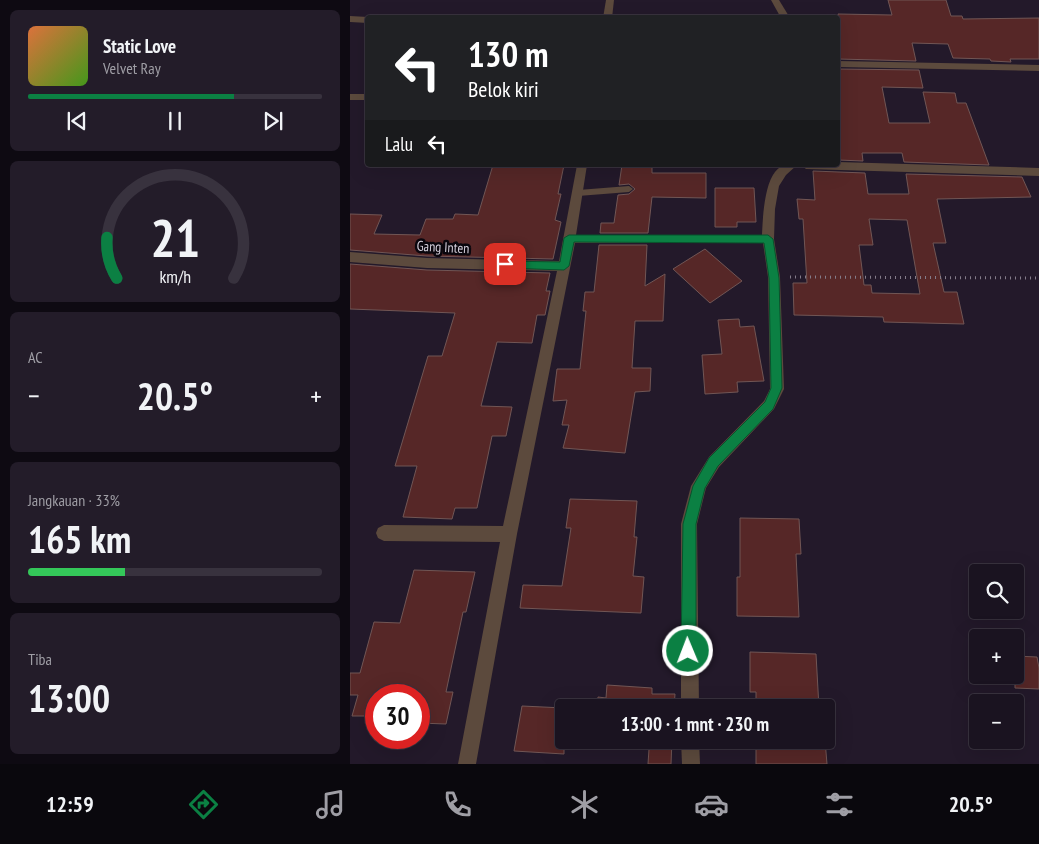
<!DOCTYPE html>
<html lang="id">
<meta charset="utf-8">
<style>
:root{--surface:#1a1320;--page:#231c29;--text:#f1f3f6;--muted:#9f9ea5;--line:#38323e;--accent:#0b8043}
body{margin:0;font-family:"PT Sans Narrow",sans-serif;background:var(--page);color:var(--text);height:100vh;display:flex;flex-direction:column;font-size:19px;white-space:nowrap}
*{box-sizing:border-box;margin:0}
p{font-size:16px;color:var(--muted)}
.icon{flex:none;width:28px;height:28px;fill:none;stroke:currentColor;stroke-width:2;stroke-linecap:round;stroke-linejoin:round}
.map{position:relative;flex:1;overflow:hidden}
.sheet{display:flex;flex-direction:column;gap:10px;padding:10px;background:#0e0a12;width:350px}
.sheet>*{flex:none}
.guide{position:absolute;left:15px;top:15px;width:475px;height:152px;border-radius:5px;box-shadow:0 5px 20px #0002,0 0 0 1px var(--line);background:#202124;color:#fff;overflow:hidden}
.fabs{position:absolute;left:619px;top:564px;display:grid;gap:10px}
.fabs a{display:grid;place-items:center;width:55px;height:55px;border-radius:5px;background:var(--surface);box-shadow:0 5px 20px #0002,0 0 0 1px var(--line);font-size:25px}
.speed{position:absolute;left:15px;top:684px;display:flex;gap:10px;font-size:25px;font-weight:700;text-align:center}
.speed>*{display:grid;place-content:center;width:65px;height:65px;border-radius:50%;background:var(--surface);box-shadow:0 5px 20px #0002,0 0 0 1px var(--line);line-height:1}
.speed .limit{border:8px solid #d22;background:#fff;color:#111}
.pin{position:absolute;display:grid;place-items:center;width:42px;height:42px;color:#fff;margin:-21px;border-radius:10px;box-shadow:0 2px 8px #0006}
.me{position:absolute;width:55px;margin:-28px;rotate:359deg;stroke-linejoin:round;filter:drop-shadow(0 0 4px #0008)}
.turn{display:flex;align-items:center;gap:18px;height:105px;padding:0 20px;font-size:22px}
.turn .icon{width:65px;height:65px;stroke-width:2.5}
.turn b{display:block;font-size:35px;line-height:42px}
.then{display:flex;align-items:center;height:48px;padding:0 20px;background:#0003;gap:10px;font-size:19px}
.big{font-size:38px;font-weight:700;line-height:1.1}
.sheet .widget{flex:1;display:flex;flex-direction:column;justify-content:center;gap:8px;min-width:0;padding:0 18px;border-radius:8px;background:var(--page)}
.sheet .dial{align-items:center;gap:0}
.dial svg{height:130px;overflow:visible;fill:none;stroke:var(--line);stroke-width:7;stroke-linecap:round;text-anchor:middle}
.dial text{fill:var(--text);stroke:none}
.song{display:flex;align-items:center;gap:15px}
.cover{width:60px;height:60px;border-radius:8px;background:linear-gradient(135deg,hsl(20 70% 55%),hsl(100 70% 35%))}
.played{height:5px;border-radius:2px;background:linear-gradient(90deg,var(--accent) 70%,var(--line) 70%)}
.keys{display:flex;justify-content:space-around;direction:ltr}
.heat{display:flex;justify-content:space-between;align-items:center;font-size:28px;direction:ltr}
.charge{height:8px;border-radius:4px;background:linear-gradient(90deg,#34c759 33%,var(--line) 0)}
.trip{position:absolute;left:205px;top:699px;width:280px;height:50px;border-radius:5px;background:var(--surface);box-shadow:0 5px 20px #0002,0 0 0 1px var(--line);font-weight:700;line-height:50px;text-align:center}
.dock{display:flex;height:80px;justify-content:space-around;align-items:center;background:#0a080d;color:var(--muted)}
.dock .icon{width:35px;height:35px}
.dock .selected{color:var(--accent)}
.dock b{font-size:22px;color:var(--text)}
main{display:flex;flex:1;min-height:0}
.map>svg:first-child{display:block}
.building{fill:#562727;stroke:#715655;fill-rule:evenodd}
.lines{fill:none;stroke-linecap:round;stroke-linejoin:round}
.path{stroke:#847c8a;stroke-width:3;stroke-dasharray:1 4;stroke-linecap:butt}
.service{fill:#5c4a3d;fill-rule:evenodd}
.minor{fill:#5c4a3d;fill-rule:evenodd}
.route{fill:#0b8043;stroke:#07532c}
.labels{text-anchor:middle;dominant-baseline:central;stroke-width:5;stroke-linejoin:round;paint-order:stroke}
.street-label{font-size:14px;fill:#d5cfdb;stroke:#0a060d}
</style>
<main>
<section class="sheet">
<div class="widget">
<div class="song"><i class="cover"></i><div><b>Static Love</b><p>Velvet Ray</p></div></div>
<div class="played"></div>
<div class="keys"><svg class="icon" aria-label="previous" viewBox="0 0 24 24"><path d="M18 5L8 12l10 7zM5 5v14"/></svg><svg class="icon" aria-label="pause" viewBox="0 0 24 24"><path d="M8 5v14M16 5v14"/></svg><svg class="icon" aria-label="next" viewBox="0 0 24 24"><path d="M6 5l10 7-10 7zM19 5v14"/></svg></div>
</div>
<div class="widget dial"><svg viewBox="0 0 100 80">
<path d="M14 69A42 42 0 1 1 86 69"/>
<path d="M14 69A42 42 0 0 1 8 44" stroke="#0b8043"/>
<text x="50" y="56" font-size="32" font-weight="700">21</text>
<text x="50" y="72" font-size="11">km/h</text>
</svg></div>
<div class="widget"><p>AC</p>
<div class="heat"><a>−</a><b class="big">20.5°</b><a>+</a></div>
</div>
<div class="widget"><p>Jangkauan · 33%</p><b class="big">165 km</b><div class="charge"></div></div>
<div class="widget"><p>Tiba</p><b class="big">13:00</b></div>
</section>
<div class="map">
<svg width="689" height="764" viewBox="0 0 689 764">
<rect width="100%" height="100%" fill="#23192a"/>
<g class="building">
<polygon points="538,0 596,0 601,16 612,16 613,19 689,18 689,59 660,59 661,62 641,61 640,59 603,58 598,44 562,43 566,61 488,59 488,14 542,15"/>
<polygon points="488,69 569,70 573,88 532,87 539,123 580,123 573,92 605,93 607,103 616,103 639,165 554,162 552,153 512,153 513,161 488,160"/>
<polygon points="143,165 214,165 208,194 211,194 205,220 211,222 203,259 77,256 0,250 0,214 32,215 24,234 70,235 76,219 103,219 105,214 128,215"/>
<polygon points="272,165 302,165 302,173 356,173 356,198 302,197 298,233 250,233 251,223 264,223 268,195 279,194 285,189 279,184 269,185"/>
<path d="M 463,171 L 515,173 L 518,194 L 559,194 L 556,174 L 672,177 L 681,197 L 587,199 L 596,243 L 583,243 L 594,292 L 607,292 L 614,324 L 534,322 L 533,317 L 444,315 L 443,283 L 457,283 L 453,219 L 449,219 L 447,199 L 465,200 ZM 519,219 L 557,220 L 570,294 L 522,293 L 521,285 L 514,285 L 509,245 L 523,245 Z"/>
<polygon points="365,188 404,188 406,222 387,222 387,227 365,227"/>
<polygon points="249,245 297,245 295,286 315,274 313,321 285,321 282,368 301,368 300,391 285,392 275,453 213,448 219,425 212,425 217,400 203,401 207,369 230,369 236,311 233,311 235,292 244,292"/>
<polygon points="355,249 392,281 360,303 323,269"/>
<polygon points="0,264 77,270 200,273 196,291 200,291 195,315 187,315 182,343 147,342 131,406 162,407 156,436 142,436 127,508 105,508 102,519 53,517 67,466 45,466 78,356 92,356 105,313 0,309"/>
<polygon points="389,319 390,327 404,326 414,381 387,382 388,392 355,394 352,355 372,354 368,320"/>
<polygon points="220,499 287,501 284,537 287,537 283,576 294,577 291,613 170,608 173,585 212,586 221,528 216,528"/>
<polygon points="390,518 449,519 451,554 446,554 449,617 387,616 387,577 390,577"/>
<polygon points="64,570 125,572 116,612 113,612 96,692 103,692 96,724 69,723 69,695 26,695 26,716 2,716 8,695 0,695 0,673 10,673 24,622 50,623"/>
<polygon points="400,652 466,654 469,708 406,708 406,692 400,692"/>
<polygon points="665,656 687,657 689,668 689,689 665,688"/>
<polygon points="257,685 302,688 302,694 325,694 324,708 247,708 248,697 256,698"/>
<polygon points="172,706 214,708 214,754 164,751"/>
<polygon points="244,740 322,740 321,764 298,764 299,749 244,746"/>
<polygon points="406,740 475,740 477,764 406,764"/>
</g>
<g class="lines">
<polyline class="path" points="440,277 689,278"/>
<polygon class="service" points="279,186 283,189 279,192 228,196 224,193 228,190"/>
<g class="minor">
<polygon points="256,0 264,0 262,18 253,18"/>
<polygon points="421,0 429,0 440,18 431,18"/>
<polygon points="0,16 18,17 19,18 18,23 0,22"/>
<polygon points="488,61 689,65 689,71 488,67"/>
<rect x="0" y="94" width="18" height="6"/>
<polygon points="488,162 689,168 689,176 456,169 451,165 488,165"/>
<path d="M 227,165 L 237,165 L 226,235 L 412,235 C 413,217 414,170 435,165 C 439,164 444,165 447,165 L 436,175 L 429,186 L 425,209 L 424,239 L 430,277 L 434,389 L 424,409 L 369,467 L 356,488 L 347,524 L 349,708 L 331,708 L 331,524 L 341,486 L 359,457 L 414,401 L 420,389 L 418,277 L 413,243 L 225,243 L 167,534 L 126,764 L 108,764 L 150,542 L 34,541 L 28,538 L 26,533 L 28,528 L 34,525 L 153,526 L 207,271 L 77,268 L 0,262 L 0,252 L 77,258 L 209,261 Z"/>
<polygon points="331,740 349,740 350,764 332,764"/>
</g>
</g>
<polygon class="route" points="219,235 418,235 423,239 429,278 432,388 423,409 368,466 355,488 346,524 346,651 343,656 338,658 333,656 331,651 333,524 343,486 359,458 415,402 421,388 419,278 414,243 224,242 219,266 214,270 155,268 150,264 155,261 210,262 214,238"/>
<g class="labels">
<g class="street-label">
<text transform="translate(93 247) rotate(3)">Gang Inten</text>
</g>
</g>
</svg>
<div class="fabs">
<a><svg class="icon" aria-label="search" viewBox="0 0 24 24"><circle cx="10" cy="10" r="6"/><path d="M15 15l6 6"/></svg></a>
<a>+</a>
<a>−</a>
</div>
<div class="speed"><div class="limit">30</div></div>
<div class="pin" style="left:155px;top:264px;background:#d93025"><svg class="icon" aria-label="arrive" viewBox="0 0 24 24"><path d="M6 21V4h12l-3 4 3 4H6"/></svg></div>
<svg class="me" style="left:338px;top:651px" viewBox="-20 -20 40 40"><circle r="17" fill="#0b8043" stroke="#fff" stroke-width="3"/><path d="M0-11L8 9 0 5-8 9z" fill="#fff"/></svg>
<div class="trip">13:00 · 1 mnt · 230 m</div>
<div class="guide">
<div class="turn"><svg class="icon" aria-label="left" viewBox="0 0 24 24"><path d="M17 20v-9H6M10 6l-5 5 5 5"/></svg><div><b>130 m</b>Belok kiri</div></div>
<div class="then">Lalu<svg class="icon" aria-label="left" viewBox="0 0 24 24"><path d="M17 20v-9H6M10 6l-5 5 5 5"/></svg></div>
</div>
</div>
</main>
<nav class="dock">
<b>12:59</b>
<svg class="icon selected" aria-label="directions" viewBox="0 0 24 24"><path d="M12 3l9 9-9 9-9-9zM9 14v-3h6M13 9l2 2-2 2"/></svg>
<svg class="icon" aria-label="music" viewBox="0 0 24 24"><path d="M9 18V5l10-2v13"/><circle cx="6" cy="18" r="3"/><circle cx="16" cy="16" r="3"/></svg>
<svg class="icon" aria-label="phone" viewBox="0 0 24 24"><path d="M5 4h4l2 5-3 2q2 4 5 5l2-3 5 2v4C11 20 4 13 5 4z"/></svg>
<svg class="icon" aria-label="climate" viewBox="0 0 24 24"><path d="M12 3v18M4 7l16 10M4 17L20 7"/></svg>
<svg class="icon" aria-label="car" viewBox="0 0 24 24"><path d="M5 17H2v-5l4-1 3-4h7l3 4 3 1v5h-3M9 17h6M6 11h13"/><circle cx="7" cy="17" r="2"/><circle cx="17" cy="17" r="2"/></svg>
<svg class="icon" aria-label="filters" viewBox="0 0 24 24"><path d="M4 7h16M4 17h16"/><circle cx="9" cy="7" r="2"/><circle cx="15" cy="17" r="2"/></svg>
<b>20.5°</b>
</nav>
